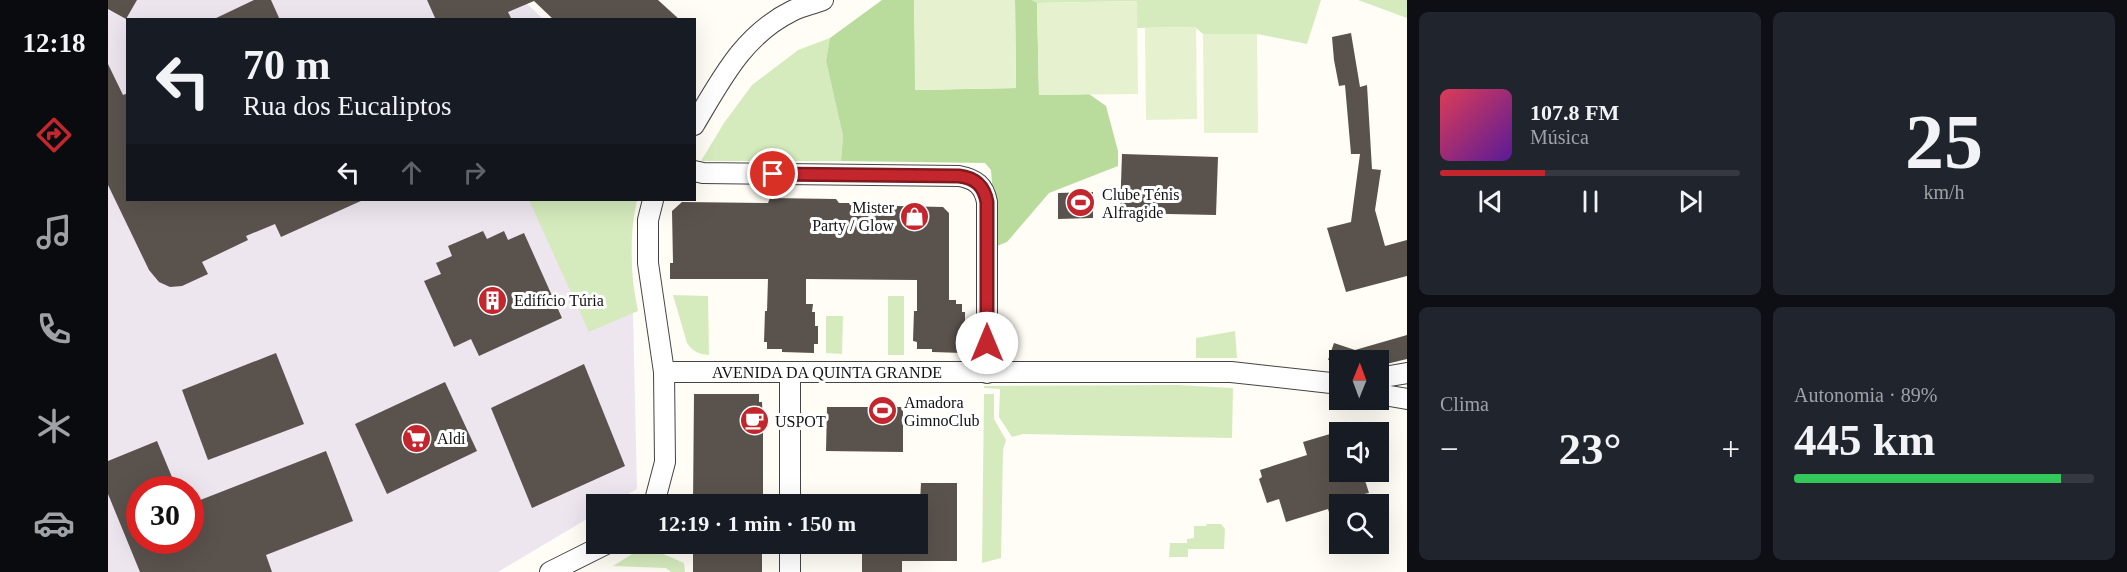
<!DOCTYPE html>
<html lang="pt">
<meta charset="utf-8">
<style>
:root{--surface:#171b24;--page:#20242c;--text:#f1f3f6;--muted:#9ea1a6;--line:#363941;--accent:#c4262e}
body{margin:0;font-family:Georgia,serif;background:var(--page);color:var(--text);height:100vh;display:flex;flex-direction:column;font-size:22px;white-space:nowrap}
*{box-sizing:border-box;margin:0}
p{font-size:20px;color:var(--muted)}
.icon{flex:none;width:33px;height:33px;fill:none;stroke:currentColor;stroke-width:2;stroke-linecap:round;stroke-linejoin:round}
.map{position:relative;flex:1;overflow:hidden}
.sheet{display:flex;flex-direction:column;gap:12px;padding:12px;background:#0d0f14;width:720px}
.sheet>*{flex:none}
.top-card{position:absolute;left:18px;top:18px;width:570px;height:183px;border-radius:0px;box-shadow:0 6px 24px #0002;background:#171b24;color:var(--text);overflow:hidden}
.needle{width:39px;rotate:1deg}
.buttons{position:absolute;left:1221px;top:350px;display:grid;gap:12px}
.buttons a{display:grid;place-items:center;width:60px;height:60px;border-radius:0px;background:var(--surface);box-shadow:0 6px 24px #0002;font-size:30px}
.speed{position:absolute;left:18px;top:476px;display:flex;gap:12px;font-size:30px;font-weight:700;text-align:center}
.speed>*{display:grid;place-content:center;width:78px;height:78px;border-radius:50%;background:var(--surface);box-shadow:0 6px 24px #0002;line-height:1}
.speed .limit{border:9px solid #d22;background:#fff;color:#111}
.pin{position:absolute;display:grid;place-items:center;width:51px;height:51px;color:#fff;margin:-26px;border:3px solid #fff;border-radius:50%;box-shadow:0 2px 6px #0007}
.me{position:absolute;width:66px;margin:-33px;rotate:0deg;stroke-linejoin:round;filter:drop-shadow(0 0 4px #0008)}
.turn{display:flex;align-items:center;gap:21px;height:126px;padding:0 18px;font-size:27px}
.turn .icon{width:78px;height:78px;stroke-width:2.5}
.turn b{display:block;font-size:42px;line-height:51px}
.lanes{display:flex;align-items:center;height:57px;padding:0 18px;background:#0003;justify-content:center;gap:30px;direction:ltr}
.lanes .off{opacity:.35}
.big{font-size:45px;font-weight:700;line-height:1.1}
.sheet .tile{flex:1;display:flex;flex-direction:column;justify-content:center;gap:9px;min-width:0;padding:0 21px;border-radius:9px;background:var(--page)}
.sheet .dial{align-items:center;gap:0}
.dial b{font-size:78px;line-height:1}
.song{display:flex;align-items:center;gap:18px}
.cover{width:72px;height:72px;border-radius:9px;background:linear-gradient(135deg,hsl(350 70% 55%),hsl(270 70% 35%))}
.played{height:6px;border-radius:3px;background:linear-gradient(90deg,var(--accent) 35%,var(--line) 35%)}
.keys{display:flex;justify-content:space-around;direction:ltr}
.heat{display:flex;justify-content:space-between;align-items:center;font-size:33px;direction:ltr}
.charge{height:9px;border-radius:4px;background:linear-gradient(90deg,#34c759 89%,var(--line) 0)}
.sheet .tiles{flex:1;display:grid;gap:12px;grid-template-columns:repeat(2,1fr)}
.trip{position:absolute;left:478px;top:494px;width:342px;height:60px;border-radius:0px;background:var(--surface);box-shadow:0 6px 24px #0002;font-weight:700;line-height:60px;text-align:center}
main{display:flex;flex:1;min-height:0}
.menu{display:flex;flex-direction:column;width:108px;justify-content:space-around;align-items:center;background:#090b0e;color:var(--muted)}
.menu .icon{width:42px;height:42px}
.menu .on{color:var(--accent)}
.menu b{font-size:27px;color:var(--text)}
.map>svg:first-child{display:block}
.industrial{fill:#eee6ef;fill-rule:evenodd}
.green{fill:#d5ebbd}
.forest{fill:#b9dc9c}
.pitch{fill:#e6f2cf}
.building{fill:#5a524d}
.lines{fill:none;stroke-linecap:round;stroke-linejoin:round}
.minor-casing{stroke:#444;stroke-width:22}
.minor{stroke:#fff;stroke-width:20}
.route-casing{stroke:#7f191e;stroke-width:15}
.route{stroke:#c4262e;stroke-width:10}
.labels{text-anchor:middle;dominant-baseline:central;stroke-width:6;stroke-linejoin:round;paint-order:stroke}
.poi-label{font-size:16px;fill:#111;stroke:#fff;text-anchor:start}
.street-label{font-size:16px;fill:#111;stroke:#fff}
</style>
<main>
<nav class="menu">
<b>12:18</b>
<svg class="icon on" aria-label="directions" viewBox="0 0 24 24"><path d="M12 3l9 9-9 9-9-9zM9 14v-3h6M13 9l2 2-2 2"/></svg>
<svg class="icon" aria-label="music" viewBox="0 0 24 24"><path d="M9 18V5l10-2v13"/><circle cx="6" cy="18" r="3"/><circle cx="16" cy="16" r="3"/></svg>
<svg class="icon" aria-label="phone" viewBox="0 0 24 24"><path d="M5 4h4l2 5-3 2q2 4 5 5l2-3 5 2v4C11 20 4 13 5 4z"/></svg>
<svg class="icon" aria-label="climate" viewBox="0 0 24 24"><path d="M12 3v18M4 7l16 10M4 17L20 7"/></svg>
<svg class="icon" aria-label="car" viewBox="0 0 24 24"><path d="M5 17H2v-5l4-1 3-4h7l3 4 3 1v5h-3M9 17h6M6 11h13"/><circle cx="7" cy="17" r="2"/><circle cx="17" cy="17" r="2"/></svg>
</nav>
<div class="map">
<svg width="1299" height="572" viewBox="0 0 1299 572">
<rect width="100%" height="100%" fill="#fffdf5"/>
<path class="industrial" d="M 0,0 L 415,0 L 435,19 L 20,20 L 20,200 L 529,200 L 523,224 L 529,489 L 503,504 L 489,504 L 489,513 L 390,572 L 0,572 ZM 32,489 L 82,489 L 82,540 L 32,540 Z"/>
<g class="green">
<polygon points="924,0 1213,0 1199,44 1149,34 1095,34 1087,27 1029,28 1028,1 929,3"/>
<polygon points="1250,0 1299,0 1299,18"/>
<polygon points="722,38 718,61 735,136 733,161 593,161 616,123 644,85 690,50"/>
<path d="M 421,200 L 529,200 C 521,237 522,274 530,311 L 481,332 Z"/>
<path d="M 565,295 L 600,296 L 601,355 C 591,354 585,352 579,343 Z"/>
<rect x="780" y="296" width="16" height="59"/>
<polygon points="718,316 735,316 734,354 718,353"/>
<polygon points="1127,331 1129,358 1088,358 1088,338"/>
<polygon points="1070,385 1125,388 1124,438 915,434 904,437 891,417 892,389 876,388 876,386"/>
<polygon points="876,394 886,394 886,419 898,440 895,450 893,558 874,563"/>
<polygon points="1099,524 1113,524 1117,529 1116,549 1080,549 1080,557 1061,557 1062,543 1079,543 1079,539 1086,538 1086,526 1098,526"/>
<polygon points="537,546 576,563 577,572 563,572 558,568 505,566"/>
</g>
<polygon class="forest" points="774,0 806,0 808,90 908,88 907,0 924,0 929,3 931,95 981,94 998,106 1010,151 1010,166 941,193 899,242 889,246 883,170 877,163 733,161 735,136 718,61 722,38"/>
<g class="pitch">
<polygon points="806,0 907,0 908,88 807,90"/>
<polygon points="1029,1 1030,94 931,95 929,3"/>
<polygon points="1088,27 1089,119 1038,120 1037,28"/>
<polygon points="1095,34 1149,34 1150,133 1096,133"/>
</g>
<g class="building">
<polygon points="0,0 29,0 18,19 0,9"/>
<polygon points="146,0 163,0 172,20 104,20"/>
<polygon points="319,0 550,0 572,20 446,20 426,1 400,12 404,20 328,20"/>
<polygon points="1243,33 1252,87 1259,85 1264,169 1273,170 1267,210 1277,246 1299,240 1299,276 1238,292 1219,228 1243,222 1252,154 1243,154 1237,85 1231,86 1226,60 1224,37"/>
<polygon points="0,64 15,95 20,93 20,200 255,200 173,237 167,224 138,236 140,240 94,262 100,274 74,286 62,287 51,282 41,270 0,185"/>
<polygon points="1014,154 1110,157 1108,215 1012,213"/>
<polygon points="985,192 985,218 950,219 950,193"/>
<polygon points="662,198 728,199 731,203 741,203 742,205 835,207 841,213 841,300 848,300 848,304 854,304 854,312 857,312 857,326 859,326 859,344 855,343 855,353 824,352 824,349 809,349 809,342 805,341 806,311 809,311 809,280 698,279 698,304 705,304 704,312 707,312 707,326 710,326 710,344 706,344 706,353 674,352 674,349 659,349 659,342 656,342 657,311 659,311 660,279 562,279 562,263 565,263 564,211 574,202 660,203"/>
<polygon points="375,231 379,239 396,231 400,240 416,233 454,318 371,356 363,339 346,347 316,281 333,274 328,263 344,256 340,246"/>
<polygon points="1299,335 1299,359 1270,366 1270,360 1220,360 1226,343 1247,350"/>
<polygon points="168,353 196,424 100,460 74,390"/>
<polygon points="476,364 517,466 424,508 383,408"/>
<polygon points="337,382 369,451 279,494 247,424"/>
<polygon points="586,394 651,394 651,402 654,402 655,427 655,495 651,495 651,504 585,504"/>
<polygon points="719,407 795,407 795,452 718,451"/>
<polygon points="1232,431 1232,471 1254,471 1261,493 1256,494 1259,504 1232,504 1232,536 1229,537 1220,509 1178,522 1171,499 1159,503 1151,479 1154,477 1152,470 1199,455 1195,442"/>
<polygon points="49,441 69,489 32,489 32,540 82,540 82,504 218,451 245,521 158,555 164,572 32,572 0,494 0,461"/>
<polygon points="813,483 849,483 849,561 794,561 794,572 754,572 754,550 758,550 758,543 810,543"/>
<rect x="585" y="543" width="69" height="29"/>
</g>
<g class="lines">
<defs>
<g id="minor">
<path d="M 586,125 C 613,80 635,35 684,11 C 694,6 705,4 715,0"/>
<path d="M 586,171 L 595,173 L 851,176 C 868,179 876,186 879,202 L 879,373"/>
<polyline points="545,200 540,220 540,263 556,372 557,462 546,504"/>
<polyline points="556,372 1123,372 1232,384"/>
<polyline points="1270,378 1299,373"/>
<polyline points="1270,394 1299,399"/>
<polyline points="682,504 682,372"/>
<polyline points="682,543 682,572"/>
<polyline points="442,572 500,543"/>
</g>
</defs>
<use href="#minor" class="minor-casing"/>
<use href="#minor" class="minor"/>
</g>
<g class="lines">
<defs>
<path id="route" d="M 665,174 L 851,176 C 868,178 876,186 879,202 L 879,343"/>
</defs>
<use href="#route" class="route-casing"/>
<use href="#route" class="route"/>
</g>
<defs>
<symbol id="stadium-disc" viewBox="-11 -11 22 22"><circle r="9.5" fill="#c4262e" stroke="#fff"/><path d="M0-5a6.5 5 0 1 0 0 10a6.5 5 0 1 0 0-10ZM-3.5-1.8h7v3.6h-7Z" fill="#fff"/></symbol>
<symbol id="shop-disc" viewBox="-11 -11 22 22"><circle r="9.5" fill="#c4262e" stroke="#fff"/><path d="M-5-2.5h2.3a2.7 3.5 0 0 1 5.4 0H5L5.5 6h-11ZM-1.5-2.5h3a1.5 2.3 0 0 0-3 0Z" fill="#fff"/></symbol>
<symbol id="building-disc" viewBox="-11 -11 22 22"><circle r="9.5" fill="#c4262e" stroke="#fff"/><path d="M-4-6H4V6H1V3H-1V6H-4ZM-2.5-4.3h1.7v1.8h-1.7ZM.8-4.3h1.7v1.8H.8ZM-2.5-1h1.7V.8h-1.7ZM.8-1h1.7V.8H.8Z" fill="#fff"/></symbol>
<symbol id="cafe-disc" viewBox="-11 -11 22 22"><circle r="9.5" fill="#c4262e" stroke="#fff"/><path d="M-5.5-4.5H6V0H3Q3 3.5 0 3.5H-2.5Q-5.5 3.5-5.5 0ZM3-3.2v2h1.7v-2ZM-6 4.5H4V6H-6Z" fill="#fff"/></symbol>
<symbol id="supermarket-disc" viewBox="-11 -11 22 22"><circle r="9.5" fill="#c4262e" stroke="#fff"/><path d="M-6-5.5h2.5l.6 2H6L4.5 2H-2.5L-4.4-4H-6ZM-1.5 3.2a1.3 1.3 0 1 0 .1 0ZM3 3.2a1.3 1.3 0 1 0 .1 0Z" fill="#fff"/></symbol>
</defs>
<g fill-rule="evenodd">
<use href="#stadium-disc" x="956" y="186" width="33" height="33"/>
<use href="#shop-disc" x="790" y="200" width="33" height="33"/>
<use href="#building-disc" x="368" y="284" width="33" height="33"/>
<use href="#stadium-disc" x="758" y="394" width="33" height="33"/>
<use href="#cafe-disc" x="630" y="404" width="33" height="33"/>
<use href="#supermarket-disc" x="292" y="422" width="33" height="33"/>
</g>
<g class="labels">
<g class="poi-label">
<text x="994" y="194">Clube Ténis<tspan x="994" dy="18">Alfragide</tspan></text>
<text x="786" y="207" text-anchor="end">Mister<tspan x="786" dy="18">Party / Glow</tspan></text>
<text x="406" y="300">Edifício Túria</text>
<text x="796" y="402">Amadora<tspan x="796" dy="18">GimnoClub</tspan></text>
<text x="667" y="421">USPOT</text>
<text x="329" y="438">Aldi</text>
</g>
<g class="street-label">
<text x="719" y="372">AVENIDA DA QUINTA GRANDE</text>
</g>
</g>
</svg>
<div class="buttons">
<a><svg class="needle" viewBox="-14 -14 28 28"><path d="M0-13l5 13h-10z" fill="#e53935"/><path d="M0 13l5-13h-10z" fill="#9ea1a6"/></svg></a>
<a><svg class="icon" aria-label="sound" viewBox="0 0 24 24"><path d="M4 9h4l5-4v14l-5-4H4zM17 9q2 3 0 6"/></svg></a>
<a><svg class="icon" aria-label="search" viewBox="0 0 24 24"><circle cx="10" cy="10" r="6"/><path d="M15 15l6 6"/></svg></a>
</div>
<div class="speed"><div class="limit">30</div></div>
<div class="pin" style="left:665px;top:174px;background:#d93025"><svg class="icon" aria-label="arrive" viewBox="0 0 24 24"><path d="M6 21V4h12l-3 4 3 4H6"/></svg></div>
<svg class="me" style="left:879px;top:343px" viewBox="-20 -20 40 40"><circle r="19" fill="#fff"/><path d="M0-13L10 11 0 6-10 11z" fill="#c4262e"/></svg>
<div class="trip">12:19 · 1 min · 150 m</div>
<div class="top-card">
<div class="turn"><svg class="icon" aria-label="left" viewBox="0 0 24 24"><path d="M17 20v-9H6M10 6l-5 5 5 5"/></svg><div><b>70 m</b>Rua dos Eucaliptos</div></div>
<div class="lanes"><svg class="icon" aria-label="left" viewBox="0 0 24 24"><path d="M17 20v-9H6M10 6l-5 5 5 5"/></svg><svg class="icon off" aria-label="ahead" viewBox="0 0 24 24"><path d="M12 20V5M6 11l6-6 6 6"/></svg><svg class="icon off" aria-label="right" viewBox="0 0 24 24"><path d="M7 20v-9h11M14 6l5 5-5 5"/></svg></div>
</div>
</div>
<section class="sheet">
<div class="tiles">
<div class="tile">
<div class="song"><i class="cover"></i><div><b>107.8 FM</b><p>Música</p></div></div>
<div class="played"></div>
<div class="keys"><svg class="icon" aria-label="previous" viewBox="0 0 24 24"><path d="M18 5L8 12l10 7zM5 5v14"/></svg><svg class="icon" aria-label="pause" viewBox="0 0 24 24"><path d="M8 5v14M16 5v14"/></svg><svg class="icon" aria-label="next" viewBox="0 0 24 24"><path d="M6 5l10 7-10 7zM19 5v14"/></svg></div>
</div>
<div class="tile dial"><b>25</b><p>km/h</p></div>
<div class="tile"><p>Clima</p>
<div class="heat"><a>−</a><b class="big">23°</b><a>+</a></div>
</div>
<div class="tile"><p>Autonomia · 89%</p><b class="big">445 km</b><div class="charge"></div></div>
</div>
</section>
</main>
